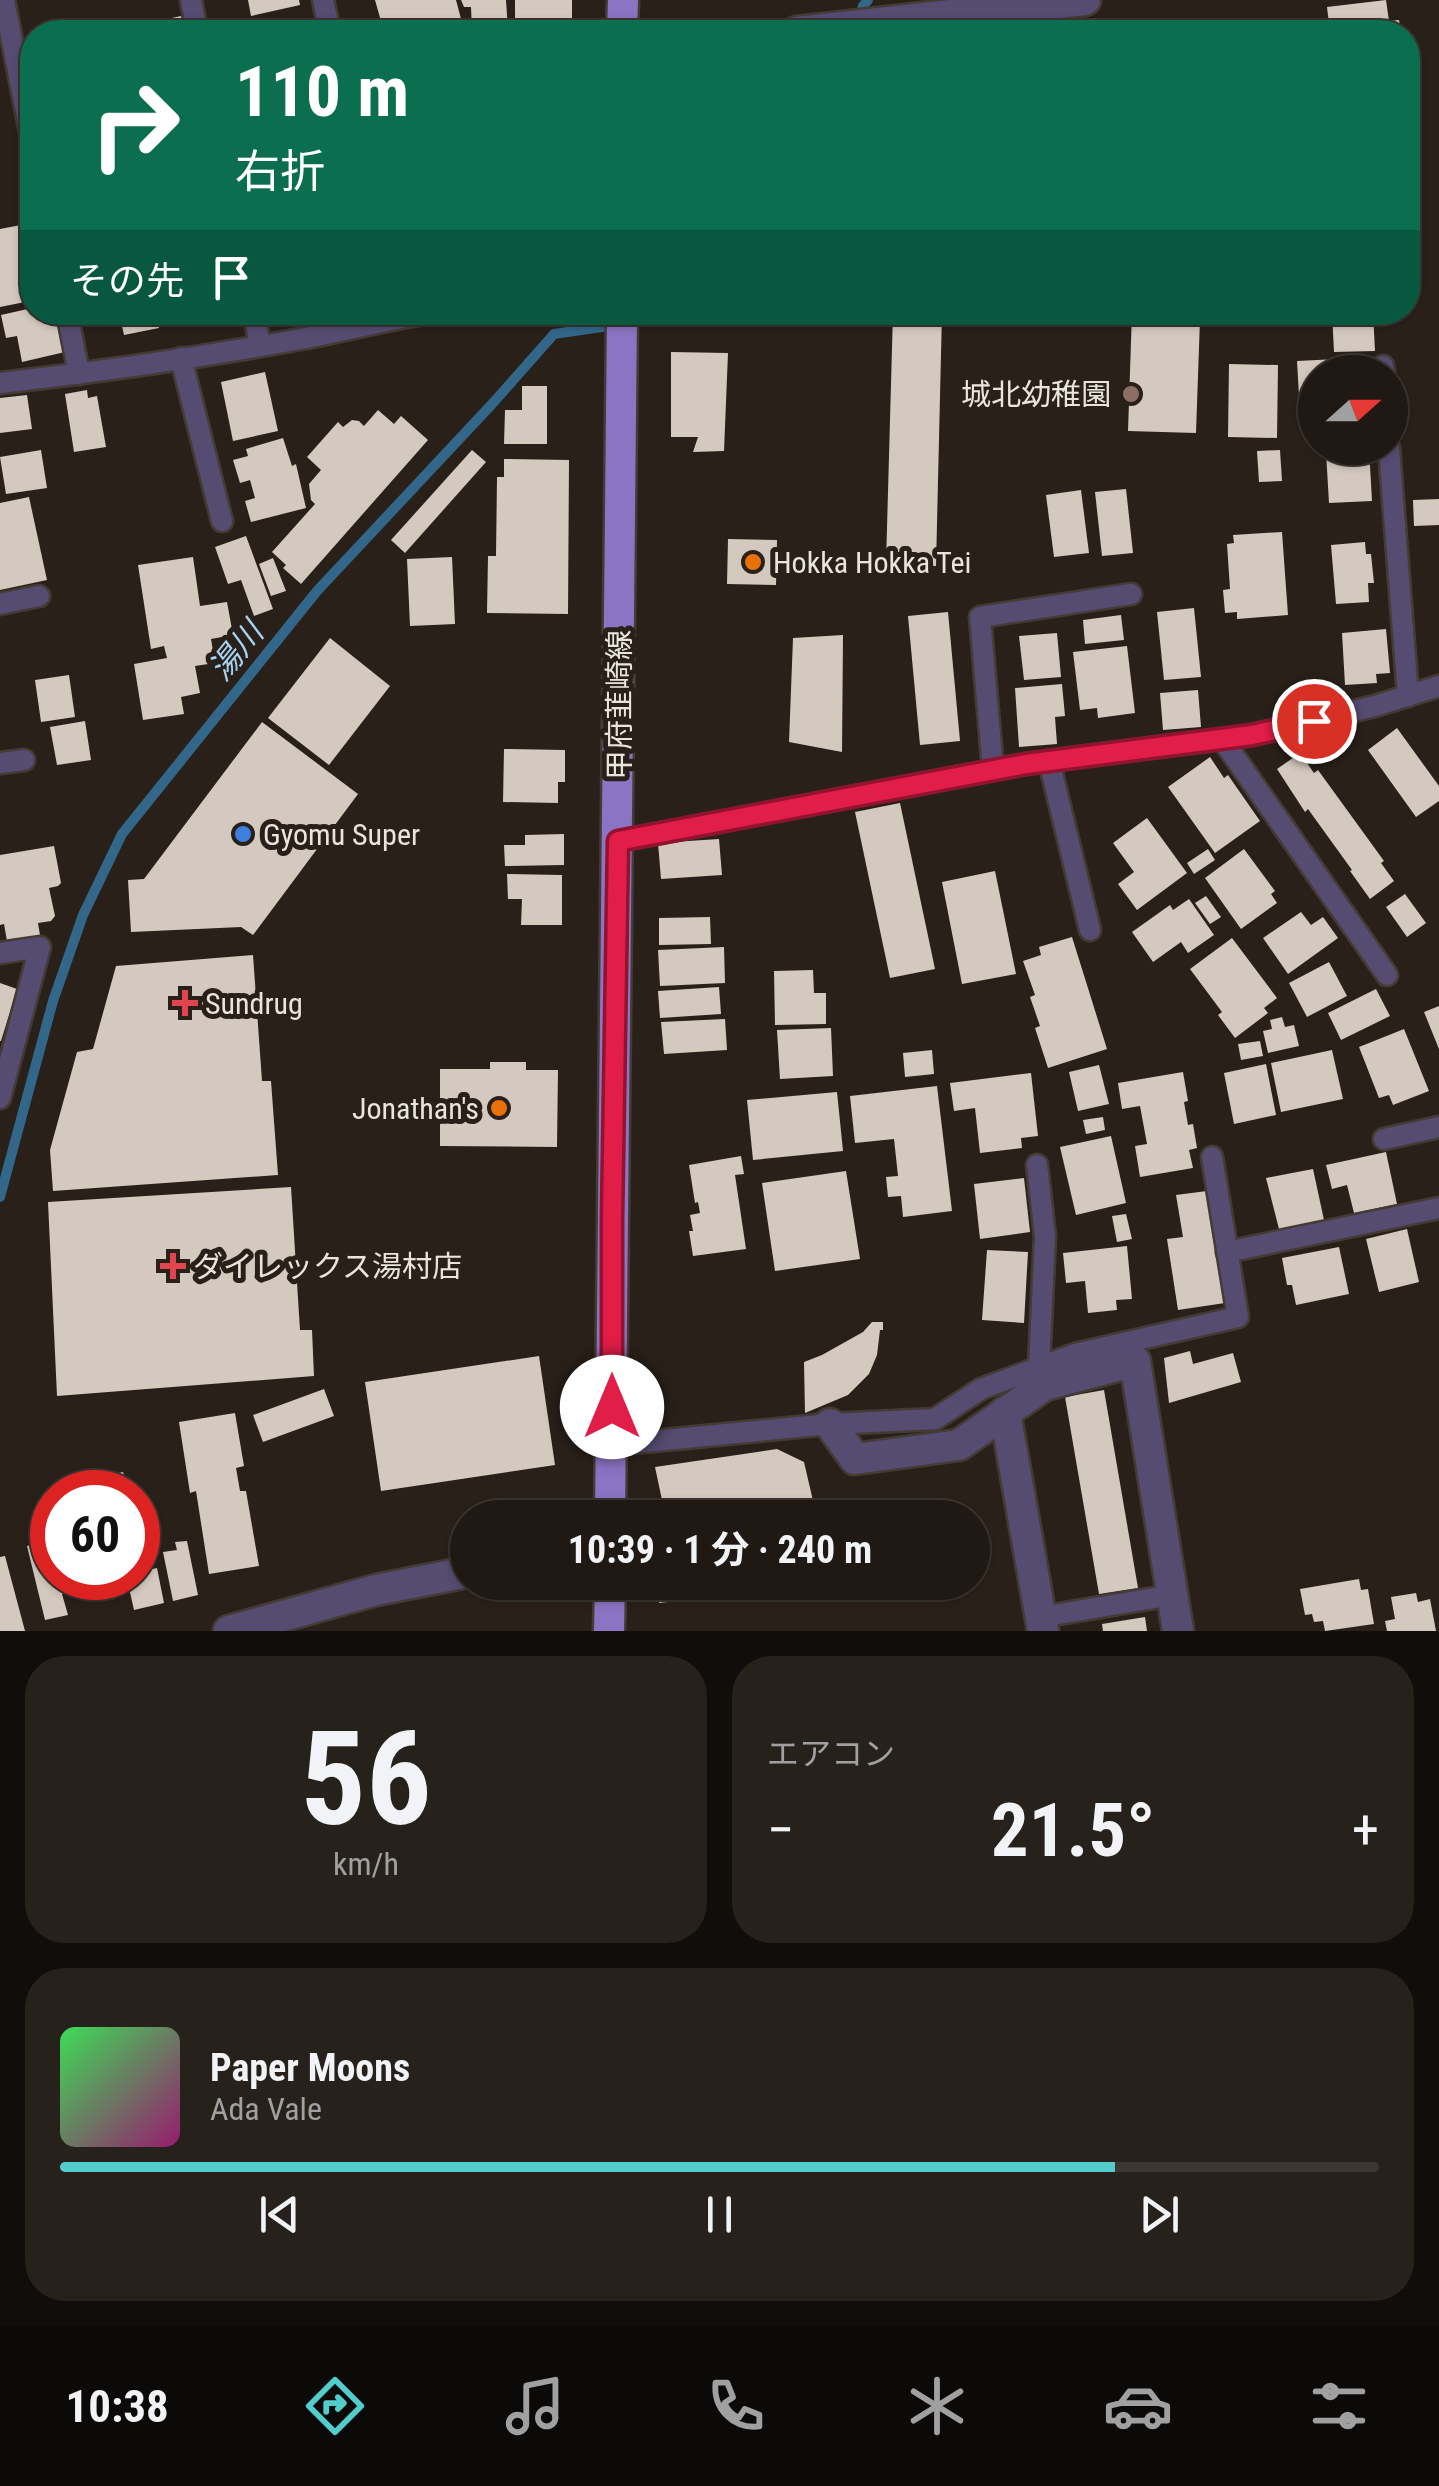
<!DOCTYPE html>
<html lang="ja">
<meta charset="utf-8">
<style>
:root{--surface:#1f1813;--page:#27211c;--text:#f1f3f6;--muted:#a1a0a0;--line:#3c3733;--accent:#52cdcc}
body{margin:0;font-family:"Roboto Condensed","Noto Sans JP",sans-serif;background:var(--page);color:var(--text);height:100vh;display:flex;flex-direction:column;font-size:38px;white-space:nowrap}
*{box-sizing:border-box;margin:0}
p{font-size:32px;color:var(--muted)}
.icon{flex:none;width:55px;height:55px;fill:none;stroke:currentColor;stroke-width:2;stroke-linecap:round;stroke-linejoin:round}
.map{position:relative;height:1631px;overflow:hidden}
.drawer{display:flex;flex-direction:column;gap:25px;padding:25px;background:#110d0a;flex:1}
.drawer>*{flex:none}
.top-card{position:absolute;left:20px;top:20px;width:1400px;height:305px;border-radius:40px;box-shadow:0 2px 8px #0004,0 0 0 2px var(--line);background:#0b6e4f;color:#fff;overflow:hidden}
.needle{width:65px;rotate:69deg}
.tools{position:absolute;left:1298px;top:355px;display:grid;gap:20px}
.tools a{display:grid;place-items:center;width:110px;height:110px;border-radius:50%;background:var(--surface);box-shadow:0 2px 8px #0004,0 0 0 2px var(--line);font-size:50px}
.speed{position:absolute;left:30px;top:1470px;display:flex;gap:20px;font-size:50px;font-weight:700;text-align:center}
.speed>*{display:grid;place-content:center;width:130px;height:130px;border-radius:50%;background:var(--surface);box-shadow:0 2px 8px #0004,0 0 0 2px var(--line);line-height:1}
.speed .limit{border:15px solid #d22;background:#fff;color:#111}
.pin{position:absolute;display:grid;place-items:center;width:85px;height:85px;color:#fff;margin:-42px;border:5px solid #fff;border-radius:50%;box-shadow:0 2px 10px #0007}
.me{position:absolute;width:110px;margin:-55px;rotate:0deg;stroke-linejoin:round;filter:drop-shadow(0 0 8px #0008)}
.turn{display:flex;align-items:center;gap:35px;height:210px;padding:0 50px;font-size:45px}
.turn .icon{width:130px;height:130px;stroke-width:2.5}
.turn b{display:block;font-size:70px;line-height:85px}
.then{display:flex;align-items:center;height:95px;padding:0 50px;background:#0003;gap:20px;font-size:38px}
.big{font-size:75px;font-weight:700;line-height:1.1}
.drawer .card{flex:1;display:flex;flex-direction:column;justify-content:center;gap:15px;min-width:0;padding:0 35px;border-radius:40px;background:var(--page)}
.drawer .dial{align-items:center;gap:0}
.dial b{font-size:130px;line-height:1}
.song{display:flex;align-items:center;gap:30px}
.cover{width:120px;height:120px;border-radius:15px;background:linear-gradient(135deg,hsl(130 70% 55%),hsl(320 70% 35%))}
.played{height:10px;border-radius:5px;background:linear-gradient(90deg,var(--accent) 80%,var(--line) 80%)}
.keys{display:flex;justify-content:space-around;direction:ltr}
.heat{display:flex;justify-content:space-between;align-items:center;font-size:55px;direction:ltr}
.drawer .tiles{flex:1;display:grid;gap:25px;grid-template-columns:1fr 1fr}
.card:last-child{grid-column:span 2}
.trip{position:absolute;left:450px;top:1500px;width:540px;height:100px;border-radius:50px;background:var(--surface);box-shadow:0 2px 8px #0004,0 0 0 2px var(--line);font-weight:700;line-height:100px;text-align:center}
.tabs{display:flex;height:160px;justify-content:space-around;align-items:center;background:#0c0a08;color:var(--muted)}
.tabs .icon{width:70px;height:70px}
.tabs .current{color:var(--accent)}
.tabs b{font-size:45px;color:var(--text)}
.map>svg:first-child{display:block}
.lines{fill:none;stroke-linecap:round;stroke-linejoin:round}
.stream{stroke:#32678a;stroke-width:10}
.building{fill:#d4c9be}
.service-casing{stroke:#443b35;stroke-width:25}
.minor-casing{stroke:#443b35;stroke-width:35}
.tertiary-casing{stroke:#443b35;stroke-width:35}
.primary-casing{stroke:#443b35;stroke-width:35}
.service{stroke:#564c72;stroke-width:20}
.minor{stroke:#564c72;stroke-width:30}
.tertiary{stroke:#564c72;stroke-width:30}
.primary{stroke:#8b74c3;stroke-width:30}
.route-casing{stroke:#92132f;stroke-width:25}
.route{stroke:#e11d48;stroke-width:18}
.education-dot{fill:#8d6e63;stroke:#292019;stroke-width:4}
.food-dot{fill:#e8710a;stroke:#292019;stroke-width:4}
.shop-dot{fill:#3f7fe0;stroke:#292019;stroke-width:4}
.health-dot{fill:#e0444e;stroke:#292019;stroke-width:4}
.labels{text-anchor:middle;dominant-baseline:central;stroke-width:10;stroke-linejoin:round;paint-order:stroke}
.poi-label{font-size:30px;fill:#eae4df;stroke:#292019;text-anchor:start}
.street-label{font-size:30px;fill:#eae4df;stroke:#292019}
.water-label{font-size:32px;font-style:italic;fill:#a6d3f4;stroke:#292019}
</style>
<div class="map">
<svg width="1439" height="1631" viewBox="0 0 1439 1631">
<rect width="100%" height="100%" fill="#292019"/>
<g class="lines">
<g class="stream">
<polyline points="858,22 863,6 868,0"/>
<polyline points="0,1197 53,1001 83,915 122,834 317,591 493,403 554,334 704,312"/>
</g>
</g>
<g class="building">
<polygon points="248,0 299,0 300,5 251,16"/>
<polygon points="375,0 456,0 461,19 416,32 384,32"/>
<polygon points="461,0 506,0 508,30 472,31 471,7 464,7"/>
<rect x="515" y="0" width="57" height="32"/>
<polygon points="1386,0 1389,21 1399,20 1401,32 1330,32 1327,7"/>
<polygon points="181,16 185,32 127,32 126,28"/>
<polygon points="313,20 315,32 258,32 258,31"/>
<polygon points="1166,20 1168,32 1118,32 1117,27"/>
<polygon points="1414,35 1420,80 1408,82 1408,36"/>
<polygon points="21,225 23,236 32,235 32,288 23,290 25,302 0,307 0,229"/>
<polygon points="32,308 32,312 56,312 65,352 22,362 17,336 6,338 1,315"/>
<polygon points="119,312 156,312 159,328 124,335"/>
<polygon points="199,312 240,312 241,319 201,325"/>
<polygon points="893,312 942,312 936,566 886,564"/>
<polygon points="1132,312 1214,312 1213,320 1200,319 1196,433 1128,431"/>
<polygon points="1332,312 1373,312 1375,351 1334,352"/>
<polygon points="671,352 728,353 724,451 693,452 698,437 671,437"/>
<polygon points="1357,358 1358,372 1315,372 1315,396 1299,396 1297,361"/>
<polygon points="1229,364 1278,365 1277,438 1228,437"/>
<polygon points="265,372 278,431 233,441 221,382"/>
<polygon points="522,386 547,386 547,444 504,444 505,410 522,410"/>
<polygon points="87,390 88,398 97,396 106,447 74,452 65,394"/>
<polygon points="27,395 32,429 0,433 0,398"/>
<polygon points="1315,407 1315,444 1308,444 1306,408"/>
<polygon points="378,410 394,424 401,416 428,440 301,584 283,568 286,565 272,552 315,504 311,500 309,484 321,470 307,457 338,422 343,427 352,420 359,421 364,426"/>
<polygon points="283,438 292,466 296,464 306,508 251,522 245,501 255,498 250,480 240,483 233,460 248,456 246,449"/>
<polygon points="1369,449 1372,501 1329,503 1326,452"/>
<polygon points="41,450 47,488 6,494 0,457"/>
<polygon points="472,450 486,462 405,553 391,540"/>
<polygon points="1280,450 1282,481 1259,482 1257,451"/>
<polygon points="504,459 569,460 568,614 487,613 488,556 496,556 497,477 504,477"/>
<polygon points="1126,489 1133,553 1102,556 1095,492"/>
<polygon points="1081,490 1089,553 1054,557 1046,495"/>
<polygon points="29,497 47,580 0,590 0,503"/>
<polygon points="1439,499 1439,525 1414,526 1413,500"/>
<polygon points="1282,532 1288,615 1237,619 1237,612 1225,613 1223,590 1230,589 1227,544 1234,543 1233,535"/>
<polygon points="246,536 273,609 254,616 241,580 228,584 215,547"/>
<polygon points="728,539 777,540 776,585 727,584"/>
<polygon points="1365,542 1366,554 1371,554 1374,583 1368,583 1369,602 1336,604 1331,545"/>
<polygon points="193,557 200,606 227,602 233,635 211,639 215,663 195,666 200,693 181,697 184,714 143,720 134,664 167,658 164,646 151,649 138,565"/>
<polygon points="452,557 455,624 410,626 407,559"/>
<polygon points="273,558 286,591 271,596 259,564"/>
<polygon points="1194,608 1201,677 1164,680 1157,612"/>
<polygon points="948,612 960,741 920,745 908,616"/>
<polygon points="1121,615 1124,640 1085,644 1083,620"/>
<polygon points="1386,629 1390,673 1376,674 1377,683 1345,685 1342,633"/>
<polygon points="1057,633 1061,677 1024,680 1019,636"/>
<polygon points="843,635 842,752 789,742 793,638"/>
<polygon points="330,638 390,686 329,765 268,718"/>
<polygon points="1127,646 1135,713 1098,718 1097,708 1080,710 1073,652"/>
<polygon points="69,675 75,717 41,722 35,680"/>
<polygon points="1062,684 1065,716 1055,717 1057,744 1019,747 1015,688"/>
<polygon points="1198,690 1201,727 1163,730 1160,693"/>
<polygon points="85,721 91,760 57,765 50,727"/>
<polygon points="262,722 358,794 253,935 241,927 131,932 128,880 144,879"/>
<polygon points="1397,728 1439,786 1439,801 1416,817 1368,750"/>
<polygon points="504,749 565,750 565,782 558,782 558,803 503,802"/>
<polygon points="1300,753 1314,773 1318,770 1384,861 1381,863 1394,881 1370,899 1350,871 1352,870 1308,809 1305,812 1277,769"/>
<polygon points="1210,757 1224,778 1228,775 1260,821 1215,853 1168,787"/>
<polygon points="900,803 935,969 890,978 855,812"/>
<polygon points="1147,818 1187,873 1137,910 1118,884 1134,872 1113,843"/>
<polygon points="564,834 564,865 505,866 504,845 525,845 525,835"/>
<polygon points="719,839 722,875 661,879 658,843"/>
<polygon points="54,846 61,883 58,886 49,888 55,916 51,921 38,923 40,935 7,941 4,924 0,925 0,855"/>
<polygon points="1208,849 1215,860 1194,874 1187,863"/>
<polygon points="1244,849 1275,891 1271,894 1277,903 1241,929 1205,878"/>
<polygon points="995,871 1016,974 962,984 942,882"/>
<polygon points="507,874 562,875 562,925 521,925 522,899 508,899"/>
<polygon points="1405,894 1426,923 1407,937 1386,907"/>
<polygon points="1206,896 1221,917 1210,924 1195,903"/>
<polygon points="1189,899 1214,935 1188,953 1181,942 1153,962 1132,932 1170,905 1173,910"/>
<polygon points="1301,912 1311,925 1323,917 1338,938 1288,974 1263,938"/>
<polygon points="710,917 711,944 659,945 659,918"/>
<polygon points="1072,937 1107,1049 1048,1068 1035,1028 1040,1026 1030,997 1035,995 1023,961 1041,955 1039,947"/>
<polygon points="1232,938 1277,998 1264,1008 1268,1013 1235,1038 1218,1015 1222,1012 1190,969"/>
<polygon points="724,947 725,983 660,986 658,950"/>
<polygon points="253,955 262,1081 271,1081 278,1175 53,1191 50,1150 77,1052 93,1049 116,966"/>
<polygon points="1329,962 1347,996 1307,1017 1289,983"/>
<polygon points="813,970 814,993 826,993 826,1024 775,1025 774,971"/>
<polygon points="0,983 17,989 1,1041 0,1041"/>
<polygon points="719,987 721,1014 660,1018 658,991"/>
<polygon points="1376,989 1390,1016 1341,1040 1328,1013"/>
<polygon points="1439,1006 1439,1049 1424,1012"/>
<polygon points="1282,1017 1285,1027 1294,1025 1299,1046 1268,1053 1263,1031 1272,1029 1270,1020"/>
<polygon points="725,1019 727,1050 664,1054 661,1022"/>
<polygon points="831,1028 833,1076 780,1079 777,1030"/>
<polygon points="1404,1029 1429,1091 1393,1105 1389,1095 1379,1098 1359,1047"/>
<polygon points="1260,1041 1263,1056 1241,1060 1238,1044"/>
<polygon points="932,1050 934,1074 905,1077 903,1053"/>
<polygon points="1332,1050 1343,1099 1281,1112 1271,1063"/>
<polygon points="490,1062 526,1062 526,1070 558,1070 557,1147 440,1146 440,1069 490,1069"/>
<polygon points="1266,1064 1276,1115 1234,1124 1224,1073"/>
<polygon points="1099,1065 1109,1104 1078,1111 1069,1072"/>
<polygon points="1183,1072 1188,1101 1184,1102 1188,1125 1193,1124 1197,1148 1189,1150 1193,1168 1140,1177 1135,1146 1147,1144 1140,1106 1122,1109 1118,1083"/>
<polygon points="1031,1073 1038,1136 1021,1138 1022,1148 980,1153 975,1108 954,1111 950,1083"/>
<polygon points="937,1086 952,1211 903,1217 901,1196 888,1197 886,1177 898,1176 894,1139 855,1143 850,1096"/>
<polygon points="837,1092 843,1151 753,1160 747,1100"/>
<polygon points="1103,1117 1105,1130 1086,1134 1083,1120"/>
<polygon points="1111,1136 1126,1203 1076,1215 1060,1147"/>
<polygon points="1386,1152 1397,1204 1354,1213 1347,1185 1332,1189 1326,1165"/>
<polygon points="741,1156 744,1174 735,1175 746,1249 693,1256 689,1231 693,1231 690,1215 700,1213 698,1202 695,1203 689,1165"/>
<polygon points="1313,1169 1324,1220 1279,1229 1266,1178"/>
<polygon points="846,1171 860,1259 775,1271 762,1183"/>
<polygon points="1024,1178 1030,1232 980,1239 974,1184"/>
<polygon points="291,1187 300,1330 312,1330 314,1376 57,1396 48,1202"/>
<polygon points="1207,1191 1225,1303 1178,1310 1167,1239 1183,1237 1176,1195"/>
<polygon points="1126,1214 1132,1239 1117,1242 1112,1216"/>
<polygon points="1407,1229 1419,1282 1379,1292 1366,1239"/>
<polygon points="1127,1246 1132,1299 1116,1300 1117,1310 1088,1313 1085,1281 1066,1283 1063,1253"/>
<polygon points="1339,1247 1349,1294 1296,1305 1292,1285 1287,1285 1282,1258"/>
<polygon points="987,1250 1028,1252 1024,1323 982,1320"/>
<polygon points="872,1322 883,1322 883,1330 880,1330 877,1355 869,1374 848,1395 805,1413 804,1362 822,1355 863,1332"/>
<polygon points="1190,1351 1193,1364 1233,1353 1241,1382 1169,1403 1164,1358"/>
<polygon points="539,1356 555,1465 381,1491 365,1382"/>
<polygon points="324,1389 334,1416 263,1442 253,1415"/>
<polygon points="1104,1390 1138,1588 1099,1594 1065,1397"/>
<polygon points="235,1413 244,1466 236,1468 240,1491 246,1491 259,1566 209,1574 196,1491 190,1493 179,1422"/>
<polygon points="777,1449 804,1462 817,1518 661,1518 662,1500 655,1467"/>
<polygon points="123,1472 128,1492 92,1492 89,1480"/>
<polygon points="52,1520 52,1578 138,1578 138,1572 157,1568 164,1603 134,1610 127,1579 62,1594 68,1615 45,1620 27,1546 42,1542 39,1529 46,1527 45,1522"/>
<polygon points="187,1541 198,1595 173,1601 163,1552 177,1550 175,1542"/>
<polygon points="5,1556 25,1631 0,1631 0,1557"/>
<polygon points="1359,1579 1361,1590 1368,1589 1374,1624 1325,1631 1323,1621 1314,1622 1312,1614 1305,1615 1300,1589"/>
<polygon points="659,1582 819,1582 819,1585 659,1603"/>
<polygon points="1416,1593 1418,1602 1430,1599 1436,1631 1387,1631 1385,1621 1395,1619 1391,1597"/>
<polygon points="1145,1617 1147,1631 1103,1631 1102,1624"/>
</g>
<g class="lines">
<defs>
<g id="service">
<polyline points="4,0 32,142"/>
<polyline points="191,0 197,32"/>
<polyline points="323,0 330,32"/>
<polyline points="1046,32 1047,4"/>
<polyline points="67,312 79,374"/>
<polyline points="254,312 260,346"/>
<polyline points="181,358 222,521"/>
<polyline points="1383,366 1384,372"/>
<path d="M 0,383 C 99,372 197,358 295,340 C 343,332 389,318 438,312"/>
<polyline points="1389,448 1408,696"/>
<polyline points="0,604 39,596"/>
<polyline points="1222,739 1387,975"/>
<polyline points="1049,761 1090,930"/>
<polyline points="0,763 24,760"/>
<polyline points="993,770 980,617 1131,594"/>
<polyline points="618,841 1025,764 1252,735 1375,706 1439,686"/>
<polyline points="0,953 40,947 0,1098"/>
<polyline points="1384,1139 1439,1127"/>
<polyline points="1037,1165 1045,1236 1039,1367"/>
<polyline points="1227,1252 1439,1208"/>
<polyline points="612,1445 830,1424 935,1419 981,1389 1075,1354 1238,1317 1212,1157"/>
<polyline points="1041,1617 1172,1595"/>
</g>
<g id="minor">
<polyline points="797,32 1085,0"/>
<polyline points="1005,1412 1043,1631"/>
<polyline points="830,1424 855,1459 959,1445 1045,1385 1135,1361 1178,1631"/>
</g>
<polyline id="tertiary" points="229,1631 376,1590 468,1572"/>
<g id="primary">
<polyline points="622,32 623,0"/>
<polyline points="610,1518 622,312"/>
<polyline points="609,1631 610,1582"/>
</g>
</defs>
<use href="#service" class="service-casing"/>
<use href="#minor" class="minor-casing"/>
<use href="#tertiary" class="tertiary-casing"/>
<use href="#primary" class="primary-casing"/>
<use href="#service" class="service"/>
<use href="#minor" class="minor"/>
<use href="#tertiary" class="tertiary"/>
<use href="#primary" class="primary"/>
</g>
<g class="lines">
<defs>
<polyline id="route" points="612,1407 612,1218 618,841 1026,764 1252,735 1314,721"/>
</defs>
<use href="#route" class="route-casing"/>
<use href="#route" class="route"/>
</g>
<circle class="education-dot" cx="1131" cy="394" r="10"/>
<g class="food-dot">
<circle cx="753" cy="562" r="10"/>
<circle cx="499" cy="1108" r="10"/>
</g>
<circle class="shop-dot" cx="243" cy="834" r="10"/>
<g class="health-dot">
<path d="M180 988h10v10h10v10h-10v10h-10v-10h-10v-10h10z"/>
<path d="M168 1251h10v10h10v10h-10v10h-10v-10h-10v-10h10z"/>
</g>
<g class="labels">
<g class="poi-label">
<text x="1111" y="394" text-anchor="end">城北幼稚園</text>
<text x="773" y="562">Hokka Hokka Tei</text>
<text x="263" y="834">Gyomu Super</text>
<text x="205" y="1003">Sundrug</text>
<text x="479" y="1108" text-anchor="end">Jonathan's</text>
<text x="193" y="1266">ダイレックス湯村店</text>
</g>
<g class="street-label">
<text transform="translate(619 705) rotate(-90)">甲府韮崎線</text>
</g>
<g class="water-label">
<text transform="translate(236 651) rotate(-51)">湯川</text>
</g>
</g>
</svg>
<div class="tools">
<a><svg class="needle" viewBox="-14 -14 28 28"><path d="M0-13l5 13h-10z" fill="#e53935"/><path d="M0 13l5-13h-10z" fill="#a1a0a0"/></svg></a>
</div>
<div class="speed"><div class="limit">60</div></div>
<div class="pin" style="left:1314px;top:721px;background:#d93025"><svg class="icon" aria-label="arrive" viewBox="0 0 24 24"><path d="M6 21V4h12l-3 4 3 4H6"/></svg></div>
<svg class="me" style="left:612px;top:1407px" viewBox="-20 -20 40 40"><circle r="19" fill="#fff"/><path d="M0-13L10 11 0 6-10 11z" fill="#e11d48"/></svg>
<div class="trip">10:39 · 1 分 · 240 m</div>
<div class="top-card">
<div class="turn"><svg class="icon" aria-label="right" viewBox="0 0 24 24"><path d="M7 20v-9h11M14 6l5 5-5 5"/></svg><div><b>110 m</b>右折</div></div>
<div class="then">その先<svg class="icon" aria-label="arrive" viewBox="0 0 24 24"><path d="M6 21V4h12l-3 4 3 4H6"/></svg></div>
</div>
</div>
<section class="drawer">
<div class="tiles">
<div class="card dial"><b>56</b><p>km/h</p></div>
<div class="card"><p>エアコン</p>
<div class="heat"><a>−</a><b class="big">21.5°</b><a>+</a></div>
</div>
<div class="card">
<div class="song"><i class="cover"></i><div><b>Paper Moons</b><p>Ada Vale</p></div></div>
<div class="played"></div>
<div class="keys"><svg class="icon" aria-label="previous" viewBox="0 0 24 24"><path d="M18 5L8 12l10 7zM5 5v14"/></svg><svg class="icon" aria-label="pause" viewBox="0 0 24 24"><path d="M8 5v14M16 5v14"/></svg><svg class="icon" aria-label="next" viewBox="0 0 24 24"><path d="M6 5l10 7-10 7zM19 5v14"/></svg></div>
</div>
</div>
</section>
<nav class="tabs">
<b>10:38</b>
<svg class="icon current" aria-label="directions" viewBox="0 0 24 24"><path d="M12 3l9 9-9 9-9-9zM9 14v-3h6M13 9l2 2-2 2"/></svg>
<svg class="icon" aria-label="music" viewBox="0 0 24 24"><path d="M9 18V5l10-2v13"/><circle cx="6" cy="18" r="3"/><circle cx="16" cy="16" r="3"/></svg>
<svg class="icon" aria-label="phone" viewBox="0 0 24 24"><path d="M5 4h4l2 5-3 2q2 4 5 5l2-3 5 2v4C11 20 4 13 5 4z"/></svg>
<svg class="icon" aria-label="climate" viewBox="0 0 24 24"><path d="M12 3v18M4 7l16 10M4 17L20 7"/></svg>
<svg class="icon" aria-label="car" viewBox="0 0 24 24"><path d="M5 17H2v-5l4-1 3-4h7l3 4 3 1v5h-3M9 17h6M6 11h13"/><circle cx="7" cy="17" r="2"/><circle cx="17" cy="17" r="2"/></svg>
<svg class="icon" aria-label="filters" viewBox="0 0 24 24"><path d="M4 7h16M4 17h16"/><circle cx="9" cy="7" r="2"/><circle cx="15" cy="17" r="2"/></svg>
</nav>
